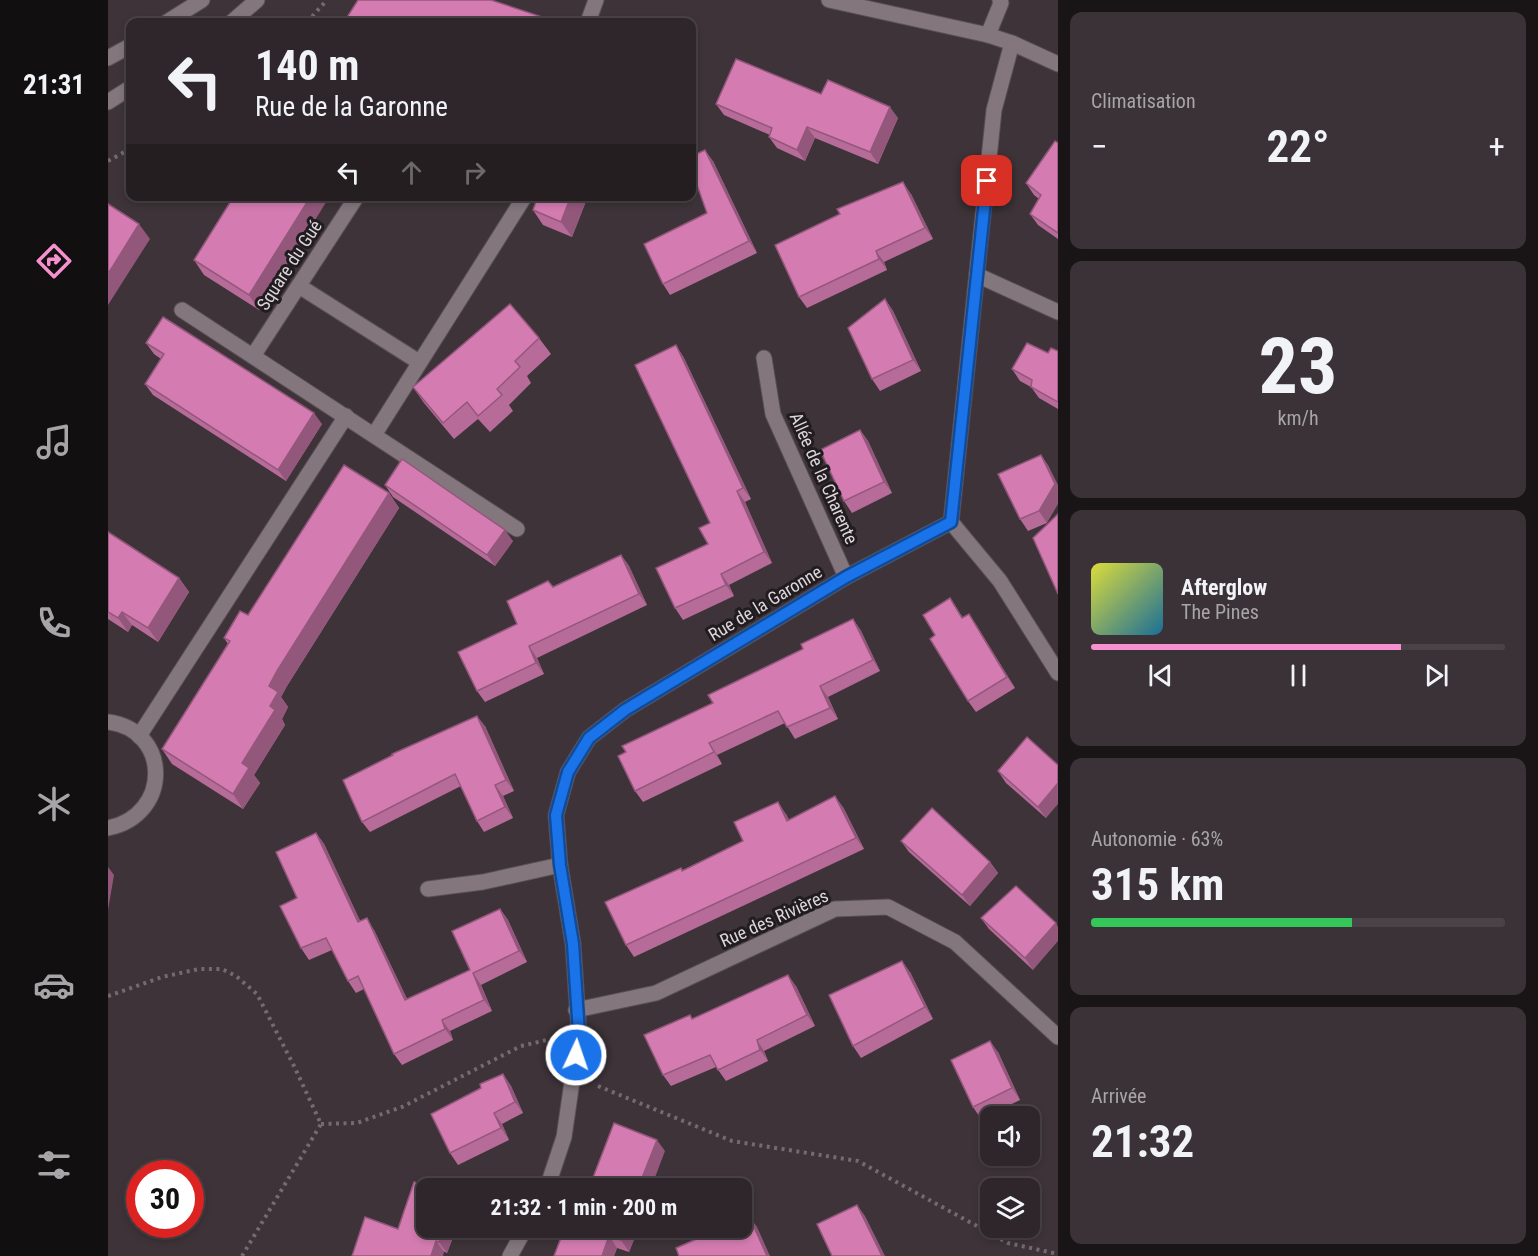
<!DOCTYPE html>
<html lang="fr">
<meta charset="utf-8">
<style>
:root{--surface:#2e262a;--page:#3a3236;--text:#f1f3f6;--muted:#a7a5a8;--line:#494347;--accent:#f790ce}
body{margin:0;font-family:"Roboto Condensed",sans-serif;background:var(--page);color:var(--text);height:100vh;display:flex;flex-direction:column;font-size:22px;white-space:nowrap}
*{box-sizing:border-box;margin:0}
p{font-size:20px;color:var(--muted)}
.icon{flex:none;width:33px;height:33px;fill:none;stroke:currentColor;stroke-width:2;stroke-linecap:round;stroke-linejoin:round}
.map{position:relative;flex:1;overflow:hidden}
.panel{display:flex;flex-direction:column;gap:12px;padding:12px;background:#191517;width:480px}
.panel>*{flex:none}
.guide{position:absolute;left:18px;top:18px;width:570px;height:183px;border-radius:12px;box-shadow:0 3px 9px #0003,0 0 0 2px var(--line);background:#2e262a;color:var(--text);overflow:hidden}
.tools{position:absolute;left:872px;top:1106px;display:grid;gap:12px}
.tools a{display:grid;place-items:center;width:60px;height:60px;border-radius:12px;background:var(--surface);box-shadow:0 3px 9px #0003,0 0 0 2px var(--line);font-size:30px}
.speed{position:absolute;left:18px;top:1160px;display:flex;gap:12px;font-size:30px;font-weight:700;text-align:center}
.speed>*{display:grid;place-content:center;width:78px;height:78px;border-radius:50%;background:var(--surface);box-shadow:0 3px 9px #0003,0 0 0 2px var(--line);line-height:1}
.speed .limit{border:9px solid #d22;background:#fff;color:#111}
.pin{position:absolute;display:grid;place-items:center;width:51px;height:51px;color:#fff;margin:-26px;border-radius:12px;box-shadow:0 3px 9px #0006}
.me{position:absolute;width:66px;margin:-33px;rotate:3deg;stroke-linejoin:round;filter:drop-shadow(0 0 4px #0008)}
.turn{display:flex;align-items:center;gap:21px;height:126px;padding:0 30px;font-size:27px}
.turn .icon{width:78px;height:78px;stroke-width:2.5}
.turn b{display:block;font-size:42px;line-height:51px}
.lanes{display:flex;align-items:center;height:57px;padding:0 30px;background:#0003;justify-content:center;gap:30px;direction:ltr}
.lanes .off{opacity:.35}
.big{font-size:45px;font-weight:700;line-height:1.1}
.panel .tile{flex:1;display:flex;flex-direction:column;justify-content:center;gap:9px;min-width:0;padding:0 21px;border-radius:12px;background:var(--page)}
.panel .dial{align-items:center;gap:0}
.dial b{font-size:78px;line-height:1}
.song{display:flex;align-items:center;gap:18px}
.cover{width:72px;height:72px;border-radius:9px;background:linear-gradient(135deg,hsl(60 70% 55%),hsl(200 70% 35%))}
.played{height:6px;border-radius:3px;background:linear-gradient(90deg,var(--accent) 75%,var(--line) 75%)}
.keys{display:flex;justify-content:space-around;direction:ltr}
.heat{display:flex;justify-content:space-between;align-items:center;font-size:33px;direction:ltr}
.charge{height:9px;border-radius:4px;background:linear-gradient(90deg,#34c759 63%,var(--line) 0)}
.trip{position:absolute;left:308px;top:1178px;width:336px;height:60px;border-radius:12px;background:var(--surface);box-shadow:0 3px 9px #0003,0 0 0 2px var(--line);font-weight:700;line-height:60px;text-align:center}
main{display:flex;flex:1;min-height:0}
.menu{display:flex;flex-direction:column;width:108px;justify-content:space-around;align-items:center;background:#120f11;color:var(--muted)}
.menu .icon{width:42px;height:42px}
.menu .active{color:var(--accent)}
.menu b{font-size:27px;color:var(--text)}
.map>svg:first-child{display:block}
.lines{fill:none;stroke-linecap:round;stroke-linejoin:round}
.minor-casing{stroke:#584f54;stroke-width:17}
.path{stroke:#746b70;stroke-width:4;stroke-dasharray:3 4.5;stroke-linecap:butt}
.minor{stroke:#83777d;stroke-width:15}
.wall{fill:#b66b98}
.shaded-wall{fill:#94577c}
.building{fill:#d47cb1;stroke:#94577c;stroke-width:1.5}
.route-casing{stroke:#114b97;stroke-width:15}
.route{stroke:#1a73e8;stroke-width:10}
.labels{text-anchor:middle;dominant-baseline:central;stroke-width:6;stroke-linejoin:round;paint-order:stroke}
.street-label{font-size:18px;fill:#dcd5d9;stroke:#211c1f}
</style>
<main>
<nav class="menu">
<b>21:31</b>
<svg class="icon active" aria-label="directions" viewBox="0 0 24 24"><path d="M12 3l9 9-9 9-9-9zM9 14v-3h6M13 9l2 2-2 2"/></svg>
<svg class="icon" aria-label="music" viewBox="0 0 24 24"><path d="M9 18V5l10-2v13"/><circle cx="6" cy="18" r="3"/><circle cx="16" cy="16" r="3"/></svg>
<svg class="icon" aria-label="phone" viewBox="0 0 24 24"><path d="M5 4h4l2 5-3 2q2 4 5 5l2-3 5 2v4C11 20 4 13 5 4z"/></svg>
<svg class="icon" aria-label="climate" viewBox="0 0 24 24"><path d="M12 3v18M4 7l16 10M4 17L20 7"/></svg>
<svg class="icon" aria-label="car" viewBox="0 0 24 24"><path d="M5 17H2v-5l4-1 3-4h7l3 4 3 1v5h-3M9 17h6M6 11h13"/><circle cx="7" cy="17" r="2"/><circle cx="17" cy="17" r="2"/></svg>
<svg class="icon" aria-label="filters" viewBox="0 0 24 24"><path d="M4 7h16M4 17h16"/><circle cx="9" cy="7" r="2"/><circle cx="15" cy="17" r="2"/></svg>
</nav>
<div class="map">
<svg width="950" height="1256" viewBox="0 0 950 1256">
<rect width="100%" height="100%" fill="#3d3338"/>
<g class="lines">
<defs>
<g id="minor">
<polyline points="721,0 880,35 904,43 950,64"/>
<polyline points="59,22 94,0"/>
<polyline points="124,22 149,0"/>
<polyline points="480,22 488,0"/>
<polyline points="880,35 893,3 892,0"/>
<polyline points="0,58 22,46"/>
<polyline points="0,102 22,88"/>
<polyline points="869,275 950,312"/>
<polyline points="191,286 311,362"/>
<polyline points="74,310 409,529"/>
<polyline points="145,356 249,196"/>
<polyline points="656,358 665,414 738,577"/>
<polyline points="266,435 417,196"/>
<polyline points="843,522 892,581 950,673"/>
<path d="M 0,722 C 63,730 64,815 0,828"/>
<polyline points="31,736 238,416"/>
<polyline points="320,889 375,882 452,865"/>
<polyline points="468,1010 548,993 727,909 780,907 847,942 950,1037"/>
<polyline points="439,1188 456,1137 471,1033 465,944 452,865 448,815 460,772 481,738 517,710 738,577 843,522 886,110 904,43"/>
<polyline points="402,1256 418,1227"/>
</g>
</defs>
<use href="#minor" class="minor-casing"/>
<g class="path">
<polyline points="199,22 219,0"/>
<polyline points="0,161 22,149"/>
<polyline points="0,996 54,977 91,969 114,969 128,976 149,994 186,1066 213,1124"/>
<polyline points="490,1086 624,1141 750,1161 900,1243 950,1254"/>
<polyline points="213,1124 249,1123 294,1107 413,1046 443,1039"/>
<polyline points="134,1256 213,1124"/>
</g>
<use href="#minor" class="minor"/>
</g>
<g class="wall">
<polygon points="713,94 790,118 770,164 707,138 697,161 669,148 661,137 662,135 616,115 608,104"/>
<polygon points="950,143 950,239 930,225 922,214 931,199 926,195 918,183"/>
<polygon points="605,161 649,253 562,295 555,284 599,213"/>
<polygon points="803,194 825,239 776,262 779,270 699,308 691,297"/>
<polygon points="126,196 151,310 96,275 86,260"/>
<polygon points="430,196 480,196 464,237 435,225 425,210"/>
<polygon points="777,299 785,311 813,371 772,391 764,379"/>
<polygon points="431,338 443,354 419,376 423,383 401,405 405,411 382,432 370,419 346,439 316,403 305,387"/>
<polygon points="38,343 214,424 178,481 45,395 37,384 53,359 46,354"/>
<polygon points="950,351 950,409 931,398 923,387 912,381 904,369 940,353"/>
<polygon points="575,356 643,499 637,502 664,563 621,585 626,596 575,620 567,608 600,544 602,523"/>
<polygon points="752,430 760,441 784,493 744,513 736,501"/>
<polygon points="933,455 941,467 939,523 920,531 912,519"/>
<polygon points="277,485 405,541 387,566 285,497"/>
<polygon points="281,493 291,508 179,686 173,697 180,707 174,719 177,725 146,775 152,783 135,809 64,764 54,749 120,644 116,638 140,615"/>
<polygon points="0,532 71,578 81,592 50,642 24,625 20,632 0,619"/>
<polygon points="513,555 521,566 539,605 429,658 436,674 377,702 369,691 445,587"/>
<polygon points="842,598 855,618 861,614 907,688 868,712 860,701 827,635"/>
<polygon points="745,619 753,631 772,671 720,697 730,719 687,739 677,723 609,755 614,764 535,802 527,791 605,703"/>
<polygon points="377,726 406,791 395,796 405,818 376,832 369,821 353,786 262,832 254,822"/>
<polygon points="950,765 938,818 898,783 890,771"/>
<polygon points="735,807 756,849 526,957 518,945 573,868 575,870 635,841 678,814 681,820"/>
<polygon points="208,833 216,844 252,921 266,930 299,999 362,970 392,909 400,920 419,962 373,985 384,1011 342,1031 345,1040 294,1065 286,1054 256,989 248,993 240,981 224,950 201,960 193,948 189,898"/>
<polygon points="793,841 882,862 890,873 862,906 801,852"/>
<polygon points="908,886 925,970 881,929 873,918"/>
<polygon points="802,972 825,1019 753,1058 745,1046"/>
<polygon points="688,986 707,1026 656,1051 660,1061 618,1081 608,1067 563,1086 555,1075"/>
<polygon points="890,1052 912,1100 873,1119 865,1107"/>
<polygon points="395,1074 403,1086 415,1113 394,1124 401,1140 350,1165 342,1153 373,1088"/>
<polygon points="318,1227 349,1227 339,1253 290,1229"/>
<polygon points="531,1227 521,1252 509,1248 506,1256 446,1256"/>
</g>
<g class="shaded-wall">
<polygon points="782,107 790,118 770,164 762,152"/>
<polygon points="699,127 707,138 697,161 689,150"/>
<polygon points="597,150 605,161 649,253 641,241"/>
<polygon points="795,182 803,194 825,239 817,228"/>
<polygon points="203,196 222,196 151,310 141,295"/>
<polygon points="463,196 480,196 464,237 453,222"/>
<polygon points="31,224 42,239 0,305 0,274"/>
<polygon points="768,251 776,262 779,270 771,259"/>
<polygon points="777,299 785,311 813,371 805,360"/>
<polygon points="568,345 575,356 643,499 635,488"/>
<polygon points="206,413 214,424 178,481 170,470"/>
<polygon points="752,430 760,441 784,493 776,482"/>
<polygon points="933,455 941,467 950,485 950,504 939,523 931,511"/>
<polygon points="629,491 637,502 664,563 656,552"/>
<polygon points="281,493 291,508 179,686 173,697 180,707 174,719 177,725 146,775 152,783 135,809 125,794 134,763 162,706 161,686 169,671"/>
<polygon points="397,530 405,541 387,566 379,555"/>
<polygon points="513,555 521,566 539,605 531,594"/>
<polygon points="613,574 621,585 626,596 618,585"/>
<polygon points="71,578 81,592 50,642 40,628"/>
<polygon points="14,612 24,625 20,632 10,618"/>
<polygon points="861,614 869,626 907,688 899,677"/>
<polygon points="745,619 753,631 772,671 765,660"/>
<polygon points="421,646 429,658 436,674 428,663"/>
<polygon points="712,686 720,697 730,719 722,708"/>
<polygon points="369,716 377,726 406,791 398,780"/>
<polygon points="601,743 609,755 614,764 606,752"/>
<polygon points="950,783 950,804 938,818 930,807"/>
<polygon points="387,785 395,796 405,818 397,807"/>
<polygon points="727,796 735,807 756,849 748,838"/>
<polygon points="670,802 678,814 687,832 679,821"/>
<polygon points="208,833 216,844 258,933 250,922"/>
<polygon points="882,862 890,873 862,906 854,895"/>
<polygon points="0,867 6,875 0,910"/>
<polygon points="392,909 400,920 419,962 411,951"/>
<polygon points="259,918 266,930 305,1011 297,1000"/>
<polygon points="948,923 950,927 950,941 925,970 917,958"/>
<polygon points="794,961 802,972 825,1019 817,1007"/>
<polygon points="365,973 373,985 384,1011 376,1000"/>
<polygon points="680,975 688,986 707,1026 699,1015"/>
<polygon points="334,1020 342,1031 345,1040 337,1029"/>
<polygon points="649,1040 656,1051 660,1061 652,1050"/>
<polygon points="882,1041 890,1052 912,1100 904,1088"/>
<polygon points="395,1074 403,1086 415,1113 407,1102"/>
<polygon points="386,1113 394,1124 401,1140 393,1128"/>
<polygon points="549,1140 557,1151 543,1188 530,1188"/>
<polygon points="749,1205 757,1216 777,1256 774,1256"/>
<polygon points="641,1216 649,1227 662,1256 659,1256"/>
<polygon points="337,1227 349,1227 339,1253 331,1242"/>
<polygon points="519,1227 531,1227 521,1252 513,1240"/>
<polygon points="501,1236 509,1248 506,1256 494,1256"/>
<polygon points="328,1241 336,1252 335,1256 323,1256"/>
</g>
<g class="building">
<polygon points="250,0 383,0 449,22 236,22"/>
<polygon points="628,59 713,94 720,80 782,107 762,152 699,127 689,150 661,137 664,128 608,104"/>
<polygon points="947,141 950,143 950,233 922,214 933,195 918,183"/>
<polygon points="597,150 641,241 555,284 536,244 599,213 584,171 584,156"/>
<polygon points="795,182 817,228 768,251 771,259 691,297 667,245 732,214 729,209"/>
<polygon points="126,196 203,196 141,295 86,260"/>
<polygon points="430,196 463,196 453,222 425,210"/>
<polygon points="0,204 31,224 0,274"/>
<polygon points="777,299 805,360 764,379 740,328"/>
<polygon points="402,304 431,338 407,361 412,367 389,389 394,395 370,416 359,402 335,423 305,387"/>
<polygon points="55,317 206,413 170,470 37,384 56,354 38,343"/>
<polygon points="919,343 940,353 943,348 950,351 950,402 923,387 924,380 904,369"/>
<polygon points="568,345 635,488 629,491 656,552 613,574 618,585 567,608 548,568 600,544 591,528 602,523 527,365"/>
<polygon points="752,430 776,482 736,501 712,450"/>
<polygon points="933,455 947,484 931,511 912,519 890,474"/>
<polygon points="294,459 397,530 379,555 277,485"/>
<polygon points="236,465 281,493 169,671 161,686 170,692 162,706 167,710 134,763 141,768 125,794 54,749 122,641 116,638 132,611 140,615"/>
<polygon points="950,514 950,594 925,538"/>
<polygon points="0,532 71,578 40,628 14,612 10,618 0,612"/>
<polygon points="513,555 531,594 421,646 428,663 369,691 350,652 409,624 399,601 440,581 445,587"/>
<polygon points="842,598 854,618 861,614 899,677 860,701 822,639 827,635 815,615"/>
<polygon points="745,619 765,660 712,686 722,708 679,727 670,711 601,743 606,752 527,791 510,756 518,752 514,746 605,703 600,695 695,649 693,644"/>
<polygon points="369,716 398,780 387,785 397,807 369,821 347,774 254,822 235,780 285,755 284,754"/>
<polygon points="919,737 950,765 950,783 930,807 890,771"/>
<polygon points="727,796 748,838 518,945 497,902 573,868 574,871 635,841 626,822 670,802 679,821"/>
<polygon points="824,808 882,862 854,895 793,841"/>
<polygon points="208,833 250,922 259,918 297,1000 362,970 344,931 392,909 411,951 365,973 376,1000 334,1020 337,1029 286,1054 250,976 240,981 218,938 193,948 172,906 189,898 168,852"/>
<polygon points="908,886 948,923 917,958 873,918"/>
<polygon points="794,961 817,1007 745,1046 721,995"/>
<polygon points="680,975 699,1015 649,1040 652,1050 610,1070 602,1055 555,1075 536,1035 582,1015 584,1019"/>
<polygon points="882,1041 904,1088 865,1107 843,1060"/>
<polygon points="395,1074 407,1102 386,1113 393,1128 342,1153 323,1114 373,1088 372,1084"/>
<polygon points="506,1123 549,1140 530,1188 481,1188"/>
<polygon points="306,1182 324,1188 318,1188 318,1227 337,1227 331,1242 328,1241 323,1256 244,1256 257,1217 290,1229"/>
<polygon points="749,1205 774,1256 724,1256 709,1224"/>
<polygon points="641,1216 659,1256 571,1256 568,1248 616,1227 633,1227 633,1220"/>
<polygon points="457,1227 519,1227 513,1240 501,1236 494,1256 446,1256"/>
</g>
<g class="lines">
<defs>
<polyline id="route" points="468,1055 471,1033 465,944 452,865 448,815 460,772 481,738 517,710 738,577 843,522 879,181"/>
</defs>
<use href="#route" class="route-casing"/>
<use href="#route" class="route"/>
</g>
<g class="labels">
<g class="street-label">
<text transform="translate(181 265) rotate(-57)">Square du Gué</text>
<text transform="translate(716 478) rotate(66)">Allée de la Charente</text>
<text transform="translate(657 603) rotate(-31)">Rue de la Garonne</text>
<text transform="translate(666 918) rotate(-24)">Rue des Rivières</text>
</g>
</g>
</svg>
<div class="tools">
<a><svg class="icon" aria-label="sound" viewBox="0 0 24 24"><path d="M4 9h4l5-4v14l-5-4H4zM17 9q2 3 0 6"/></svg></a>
<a><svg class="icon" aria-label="layers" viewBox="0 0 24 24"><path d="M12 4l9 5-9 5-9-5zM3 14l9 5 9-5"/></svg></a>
</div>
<div class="speed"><div class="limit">30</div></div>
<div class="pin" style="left:879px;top:181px;background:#d93025"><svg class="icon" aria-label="arrive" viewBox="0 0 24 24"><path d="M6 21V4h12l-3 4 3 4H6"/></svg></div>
<svg class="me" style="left:468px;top:1055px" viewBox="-20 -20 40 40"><circle r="17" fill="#1a73e8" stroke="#fff" stroke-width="3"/><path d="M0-11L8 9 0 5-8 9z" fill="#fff"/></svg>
<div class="trip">21:32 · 1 min · 200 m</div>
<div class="guide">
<div class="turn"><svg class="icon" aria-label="left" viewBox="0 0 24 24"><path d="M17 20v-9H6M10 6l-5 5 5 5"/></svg><div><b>140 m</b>Rue de la Garonne</div></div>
<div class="lanes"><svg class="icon" aria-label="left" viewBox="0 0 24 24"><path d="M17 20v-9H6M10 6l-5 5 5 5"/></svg><svg class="icon off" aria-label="ahead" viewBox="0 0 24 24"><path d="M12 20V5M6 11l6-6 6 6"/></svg><svg class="icon off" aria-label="right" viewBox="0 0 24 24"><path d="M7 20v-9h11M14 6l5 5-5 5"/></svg></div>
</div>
</div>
<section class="panel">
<div class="tile"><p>Climatisation</p>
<div class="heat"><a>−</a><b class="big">22°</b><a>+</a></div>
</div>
<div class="tile dial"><b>23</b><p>km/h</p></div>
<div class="tile">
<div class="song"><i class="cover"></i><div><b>Afterglow</b><p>The Pines</p></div></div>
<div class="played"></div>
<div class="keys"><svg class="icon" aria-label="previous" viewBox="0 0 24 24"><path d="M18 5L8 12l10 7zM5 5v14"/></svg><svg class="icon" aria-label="pause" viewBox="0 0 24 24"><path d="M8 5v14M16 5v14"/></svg><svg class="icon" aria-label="next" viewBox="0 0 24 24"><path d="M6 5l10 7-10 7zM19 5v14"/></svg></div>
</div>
<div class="tile"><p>Autonomie · 63%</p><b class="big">315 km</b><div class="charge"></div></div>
<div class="tile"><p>Arrivée</p><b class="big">21:32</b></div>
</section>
</main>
